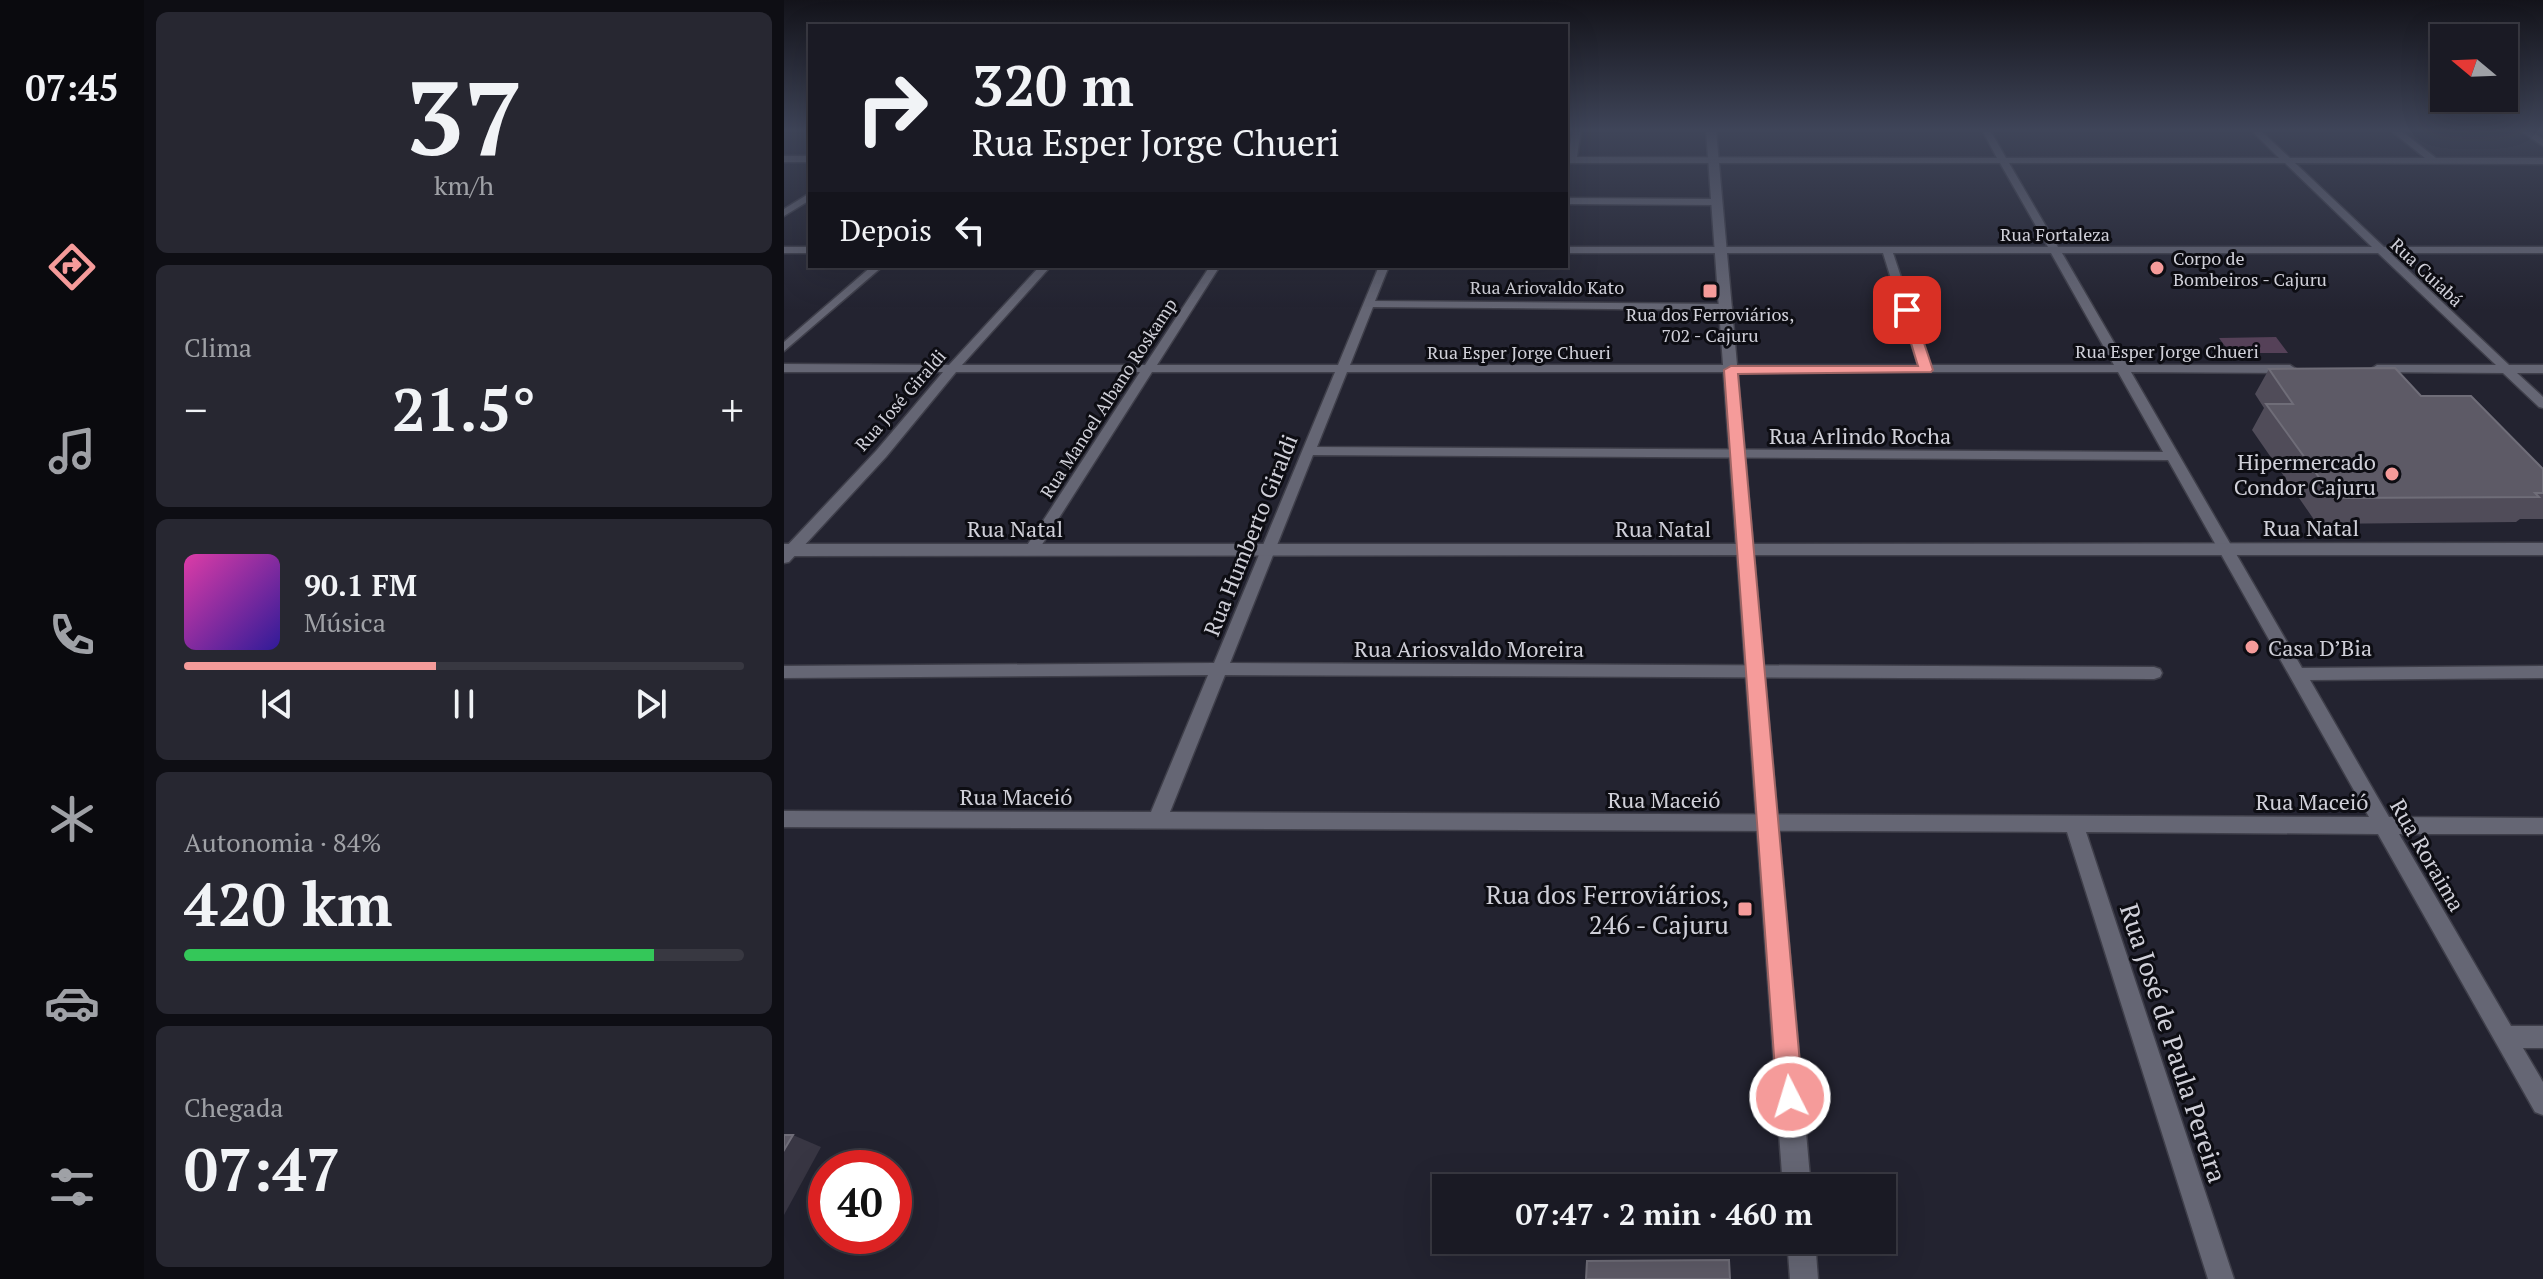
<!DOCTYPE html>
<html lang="pt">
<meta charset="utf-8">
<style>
:root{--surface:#1a1a24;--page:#272731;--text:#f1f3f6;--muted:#9fa1a6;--line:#383841;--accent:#f59b9a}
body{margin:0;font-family:"PT Serif",serif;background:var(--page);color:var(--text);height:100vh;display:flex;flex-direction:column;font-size:30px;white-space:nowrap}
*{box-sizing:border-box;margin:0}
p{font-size:26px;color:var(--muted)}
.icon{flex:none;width:44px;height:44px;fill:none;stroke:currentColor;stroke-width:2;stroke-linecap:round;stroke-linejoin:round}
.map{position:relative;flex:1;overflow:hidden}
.sheet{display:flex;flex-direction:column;gap:12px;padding:12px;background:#0e0e14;width:640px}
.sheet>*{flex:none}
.top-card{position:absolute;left:24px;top:24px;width:760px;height:244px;border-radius:0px;box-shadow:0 8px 32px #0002,0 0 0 2px var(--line);background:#1a1a24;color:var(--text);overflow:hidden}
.needle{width:52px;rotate:289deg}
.fabs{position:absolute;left:1646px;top:24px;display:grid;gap:16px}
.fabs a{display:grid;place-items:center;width:88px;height:88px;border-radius:0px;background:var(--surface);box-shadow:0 8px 32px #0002,0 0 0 2px var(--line);font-size:40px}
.speed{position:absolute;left:24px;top:1150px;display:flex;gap:16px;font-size:40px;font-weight:700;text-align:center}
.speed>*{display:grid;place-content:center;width:104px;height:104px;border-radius:50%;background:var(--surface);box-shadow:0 8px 32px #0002,0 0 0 2px var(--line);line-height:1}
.speed .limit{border:12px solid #d22;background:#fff;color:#111}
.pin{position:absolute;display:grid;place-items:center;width:68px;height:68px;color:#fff;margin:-34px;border-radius:16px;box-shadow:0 4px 12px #0006}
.me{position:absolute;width:88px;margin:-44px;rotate:355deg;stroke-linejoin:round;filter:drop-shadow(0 0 6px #0008)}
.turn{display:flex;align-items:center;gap:28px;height:168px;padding:0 32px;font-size:36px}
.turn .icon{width:104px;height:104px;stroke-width:2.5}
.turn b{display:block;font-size:56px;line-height:68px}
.then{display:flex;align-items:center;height:76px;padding:0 32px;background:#0003;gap:16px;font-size:30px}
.big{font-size:60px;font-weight:800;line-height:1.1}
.sheet .card{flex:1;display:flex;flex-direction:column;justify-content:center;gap:12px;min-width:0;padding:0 28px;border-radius:12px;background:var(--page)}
.sheet .dial{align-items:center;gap:0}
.dial b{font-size:104px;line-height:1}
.song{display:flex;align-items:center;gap:24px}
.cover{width:96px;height:96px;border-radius:12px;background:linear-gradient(135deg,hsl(320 70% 55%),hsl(250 70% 35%))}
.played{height:8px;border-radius:4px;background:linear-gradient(90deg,var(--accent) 45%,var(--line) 45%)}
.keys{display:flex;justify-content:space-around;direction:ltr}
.heat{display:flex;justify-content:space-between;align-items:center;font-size:44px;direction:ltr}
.charge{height:12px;border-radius:6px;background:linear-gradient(90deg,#34c759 84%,var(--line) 0)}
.trip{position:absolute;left:648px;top:1174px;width:464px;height:80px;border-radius:0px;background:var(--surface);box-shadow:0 8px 32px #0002,0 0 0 2px var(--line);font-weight:800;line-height:80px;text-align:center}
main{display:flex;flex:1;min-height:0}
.tab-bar{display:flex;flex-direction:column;width:144px;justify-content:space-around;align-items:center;background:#0a0a0e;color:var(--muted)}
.tab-bar .icon{width:56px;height:56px}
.tab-bar .on{color:var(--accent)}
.tab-bar b{font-size:36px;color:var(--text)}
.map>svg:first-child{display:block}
.green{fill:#554158}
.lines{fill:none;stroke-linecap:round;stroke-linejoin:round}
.stream{stroke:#254157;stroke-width:4}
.minor-casing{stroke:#3f3f4a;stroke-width:3}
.tertiary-casing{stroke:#3f3f4a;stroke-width:3}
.minor{fill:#656674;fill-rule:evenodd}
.tertiary{fill:#656674;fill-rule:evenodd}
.wall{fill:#504c59}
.shaded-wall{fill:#383643}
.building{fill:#5d5a66;stroke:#6f6d78;stroke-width:2}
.route{fill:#f59b9a;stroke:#9f6564;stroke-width:2}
.poi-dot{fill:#f59b9a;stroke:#0d0d13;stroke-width:3}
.labels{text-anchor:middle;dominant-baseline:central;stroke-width:6;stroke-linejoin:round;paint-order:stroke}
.far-street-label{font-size:18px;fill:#d0d0d9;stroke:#0d0d13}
.far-poi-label{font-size:18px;fill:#d0d0d9;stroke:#0d0d13;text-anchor:start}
.street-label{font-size:22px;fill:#d0d0d9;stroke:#0d0d13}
.poi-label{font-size:22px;fill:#d0d0d9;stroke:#0d0d13;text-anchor:end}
.near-poi-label{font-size:26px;fill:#d0d0d9;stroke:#0d0d13;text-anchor:end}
.near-street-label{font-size:26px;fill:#d0d0d9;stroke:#0d0d13}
</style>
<main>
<nav class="tab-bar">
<b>07:45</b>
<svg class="icon on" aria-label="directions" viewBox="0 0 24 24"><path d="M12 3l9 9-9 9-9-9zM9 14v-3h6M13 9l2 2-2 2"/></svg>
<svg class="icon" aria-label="music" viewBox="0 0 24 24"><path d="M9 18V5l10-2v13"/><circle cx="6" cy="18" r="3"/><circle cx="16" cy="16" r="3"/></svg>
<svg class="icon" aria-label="phone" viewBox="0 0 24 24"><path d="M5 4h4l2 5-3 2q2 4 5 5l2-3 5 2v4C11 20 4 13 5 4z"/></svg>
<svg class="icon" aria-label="climate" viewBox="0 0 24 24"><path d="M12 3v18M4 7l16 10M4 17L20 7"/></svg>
<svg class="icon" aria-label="car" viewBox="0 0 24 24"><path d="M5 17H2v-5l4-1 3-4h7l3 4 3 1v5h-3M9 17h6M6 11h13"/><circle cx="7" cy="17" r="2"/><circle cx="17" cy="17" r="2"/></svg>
<svg class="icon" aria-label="filters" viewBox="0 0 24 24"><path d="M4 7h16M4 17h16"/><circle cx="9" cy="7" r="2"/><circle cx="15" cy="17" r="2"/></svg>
</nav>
<section class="sheet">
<div class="card dial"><b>37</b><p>km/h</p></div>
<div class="card"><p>Clima</p>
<div class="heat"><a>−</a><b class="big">21.5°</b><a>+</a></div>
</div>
<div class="card">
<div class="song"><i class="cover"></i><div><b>90.1 FM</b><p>Música</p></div></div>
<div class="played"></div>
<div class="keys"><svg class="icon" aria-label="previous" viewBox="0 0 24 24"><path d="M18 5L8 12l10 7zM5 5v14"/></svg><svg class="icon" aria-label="pause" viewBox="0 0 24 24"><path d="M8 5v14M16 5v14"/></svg><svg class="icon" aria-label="next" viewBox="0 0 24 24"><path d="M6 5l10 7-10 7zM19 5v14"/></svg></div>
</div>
<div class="card"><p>Autonomia · 84%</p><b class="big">420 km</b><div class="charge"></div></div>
<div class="card"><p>Chegada</p><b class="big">07:47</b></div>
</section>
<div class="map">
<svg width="1759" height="1279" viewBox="0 0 1759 1279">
<rect width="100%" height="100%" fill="#232330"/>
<polygon class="green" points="1492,337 1504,353 1446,353 1435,338"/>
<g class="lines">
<polyline class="stream" points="1753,130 1759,134"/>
<defs>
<g id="minor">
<path d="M 789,130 L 797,130 L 793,157 L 1213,158 L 1198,130 L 1206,130 L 1222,158 L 1495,158 L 1467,130 L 1476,130 L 1506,158 L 1641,158 L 1606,130 L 1616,130 L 1652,158 L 1759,158 L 1759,164 L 1511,163 L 1600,247 L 1759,247 L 1759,253 L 1606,253 L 1725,365 L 1759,365 L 1759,373 L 1733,373 L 1759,397 L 1759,408 L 1755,407 L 1719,373 L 1589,372 L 1587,369 L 1593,365 L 1712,365 L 1594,253 L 1278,253 L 1343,365 L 1506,365 L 1512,369 L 1506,373 L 1347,372 L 1518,668 L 1759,666 L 1759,678 L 1526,680 L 1605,817 L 1759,818 L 1759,834 L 1615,834 L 1727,1026 L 1759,1026 L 1759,1048 L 1739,1048 L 1759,1082 L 1759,1115 L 1751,1112 L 1594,834 L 1302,832 L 1450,1279 L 1424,1279 L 1283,832 L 0,827 L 0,811 L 367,812 L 424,675 L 0,678 L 0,666 L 430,663 L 551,372 L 368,372 L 252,554 L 247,555 L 240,550 L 356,372 L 172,372 L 102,457 L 5,562 L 0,563 L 0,549 L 92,451 L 159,372 L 0,372 L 0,364 L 165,365 L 256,266 L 267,266 L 178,365 L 361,365 L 426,266 L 436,266 L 373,365 L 554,365 L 595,266 L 605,266 L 591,301 L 942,304 L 948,307 L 942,310 L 589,307 L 566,365 L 1134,365 L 1099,253 L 782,253 L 782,247 L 1264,247 L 1216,163 L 782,163 ZM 1225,163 L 1501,163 L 1588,247 L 1274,247 ZM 1109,253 L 1267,253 L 1330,365 L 1146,365 ZM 563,372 L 1334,372 L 1379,452 L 533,447 ZM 529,455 L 1384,460 L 1585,817 L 386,812 L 441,675 L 1370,679 L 1376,677 L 1378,673 L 1376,669 L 1370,667 L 446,663 Z"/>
<polygon points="1735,130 1745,130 1759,139 1759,146"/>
<rect x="0" y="156" width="26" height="6"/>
<polygon points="26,193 26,200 0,216 0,209"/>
<polygon points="782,198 933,199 938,202 933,205 782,204"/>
<rect x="0" y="247" width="26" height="6"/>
<polygon points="88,266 99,266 0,351 0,342"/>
</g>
<g id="tertiary">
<polygon points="922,130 932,130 969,544 1759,543 1759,555 970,555 1027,1188 999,1188 953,555 0,556 0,544 952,544"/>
<polygon points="1003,1240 1031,1240 1034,1279 1006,1279"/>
</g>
</defs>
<use href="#minor" class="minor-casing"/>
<use href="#tertiary" class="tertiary-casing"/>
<use href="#minor" class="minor"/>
<use href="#tertiary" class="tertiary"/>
</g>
<polygon class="wall" points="1485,369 1637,396 1759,469 1759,519 1736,519 1732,522 1533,524 1468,430 1480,408 1471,394"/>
<polygon class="shaded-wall" points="9,1135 37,1147 0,1215 0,1150"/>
<g class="building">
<polygon points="1611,368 1637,396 1687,396 1759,469 1759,493 1751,493 1755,497 1550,498 1482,404 1509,404 1485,369"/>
<polygon points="0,1135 9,1135 0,1150"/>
<polygon points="945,1260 946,1279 802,1279 803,1261"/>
</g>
<linearGradient id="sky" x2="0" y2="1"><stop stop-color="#13131a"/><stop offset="0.42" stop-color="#3f4559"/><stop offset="1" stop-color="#3f4559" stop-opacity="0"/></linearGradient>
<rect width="1759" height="310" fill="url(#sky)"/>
<polygon class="route" points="1123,306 1129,310 1149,370 1147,372 954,374 1019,1097 1015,1106 1006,1110 996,1106 993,1097 940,370 947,366 1134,366 1117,310"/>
<g class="poi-dot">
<circle cx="1373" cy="268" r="8"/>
<rect x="918" y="283" width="16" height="16" rx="4"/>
<circle cx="1608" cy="474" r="8"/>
<circle cx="1468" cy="647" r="8"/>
<rect x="953" y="901" width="16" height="16" rx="4"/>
</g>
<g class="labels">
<g class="far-street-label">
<text x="1271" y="234">Rua Fortaleza</text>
<text transform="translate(1643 272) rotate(43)">Rua Cuiabá</text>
<text x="763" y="287">Rua Ariovaldo Kato</text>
<text x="1383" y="351">Rua Esper Jorge Chueri</text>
<text x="735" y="352">Rua Esper Jorge Chueri</text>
<text transform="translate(324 398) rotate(-57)">Rua Manoel Albano Roskamp</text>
<text transform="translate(116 400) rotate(-49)">Rua José Giraldi</text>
</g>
<g class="far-poi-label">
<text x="1389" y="258">Corpo de<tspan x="1389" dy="21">Bombeiros - Cajuru</tspan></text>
<text x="926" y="314" text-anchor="middle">Rua dos Ferroviários,<tspan x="926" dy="21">702 - Cajuru</tspan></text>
</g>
<g class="street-label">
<text x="1076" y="435">Rua Arlindo Rocha</text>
<text x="1527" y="527">Rua Natal</text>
<text x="231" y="528">Rua Natal</text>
<text x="879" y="528">Rua Natal</text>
<text transform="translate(466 535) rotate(-68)">Rua Humberto Giraldi</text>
<text x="685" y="648">Rua Ariosvaldo Moreira</text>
<text x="232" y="796">Rua Maceió</text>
<text x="880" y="799">Rua Maceió</text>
<text x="1528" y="801">Rua Maceió</text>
<text transform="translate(1644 855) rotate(60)">Rua Roraima</text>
</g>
<g class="poi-label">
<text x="1592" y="461">Hipermercado<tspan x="1592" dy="25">Condor Cajuru</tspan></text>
<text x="1484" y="647" text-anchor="start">Casa D’Bia</text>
</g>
<g class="near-poi-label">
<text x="945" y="894">Rua dos Ferroviários,<tspan x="945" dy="30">246 - Cajuru</tspan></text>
</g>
<g class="near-street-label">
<text transform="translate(1390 1043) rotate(72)">Rua José de Paula Pereira</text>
</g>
</g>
</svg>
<div class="fabs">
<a><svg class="needle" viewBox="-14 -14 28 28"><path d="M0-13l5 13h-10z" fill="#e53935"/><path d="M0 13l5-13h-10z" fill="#9fa1a6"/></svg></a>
</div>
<div class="speed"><div class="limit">40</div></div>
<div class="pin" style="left:1123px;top:310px;background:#d93025"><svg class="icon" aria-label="arrive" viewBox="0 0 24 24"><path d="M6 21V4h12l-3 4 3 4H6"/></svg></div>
<svg class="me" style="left:1006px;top:1097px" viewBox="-20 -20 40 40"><circle r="17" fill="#f59b9a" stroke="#fff" stroke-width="3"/><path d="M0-11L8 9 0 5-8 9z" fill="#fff"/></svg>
<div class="trip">07:47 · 2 min · 460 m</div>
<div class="top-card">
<div class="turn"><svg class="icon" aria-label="right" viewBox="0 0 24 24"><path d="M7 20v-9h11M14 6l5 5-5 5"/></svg><div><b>320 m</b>Rua Esper Jorge Chueri</div></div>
<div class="then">Depois<svg class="icon" aria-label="left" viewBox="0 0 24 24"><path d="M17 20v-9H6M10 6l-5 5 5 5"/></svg></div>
</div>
</div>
</main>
